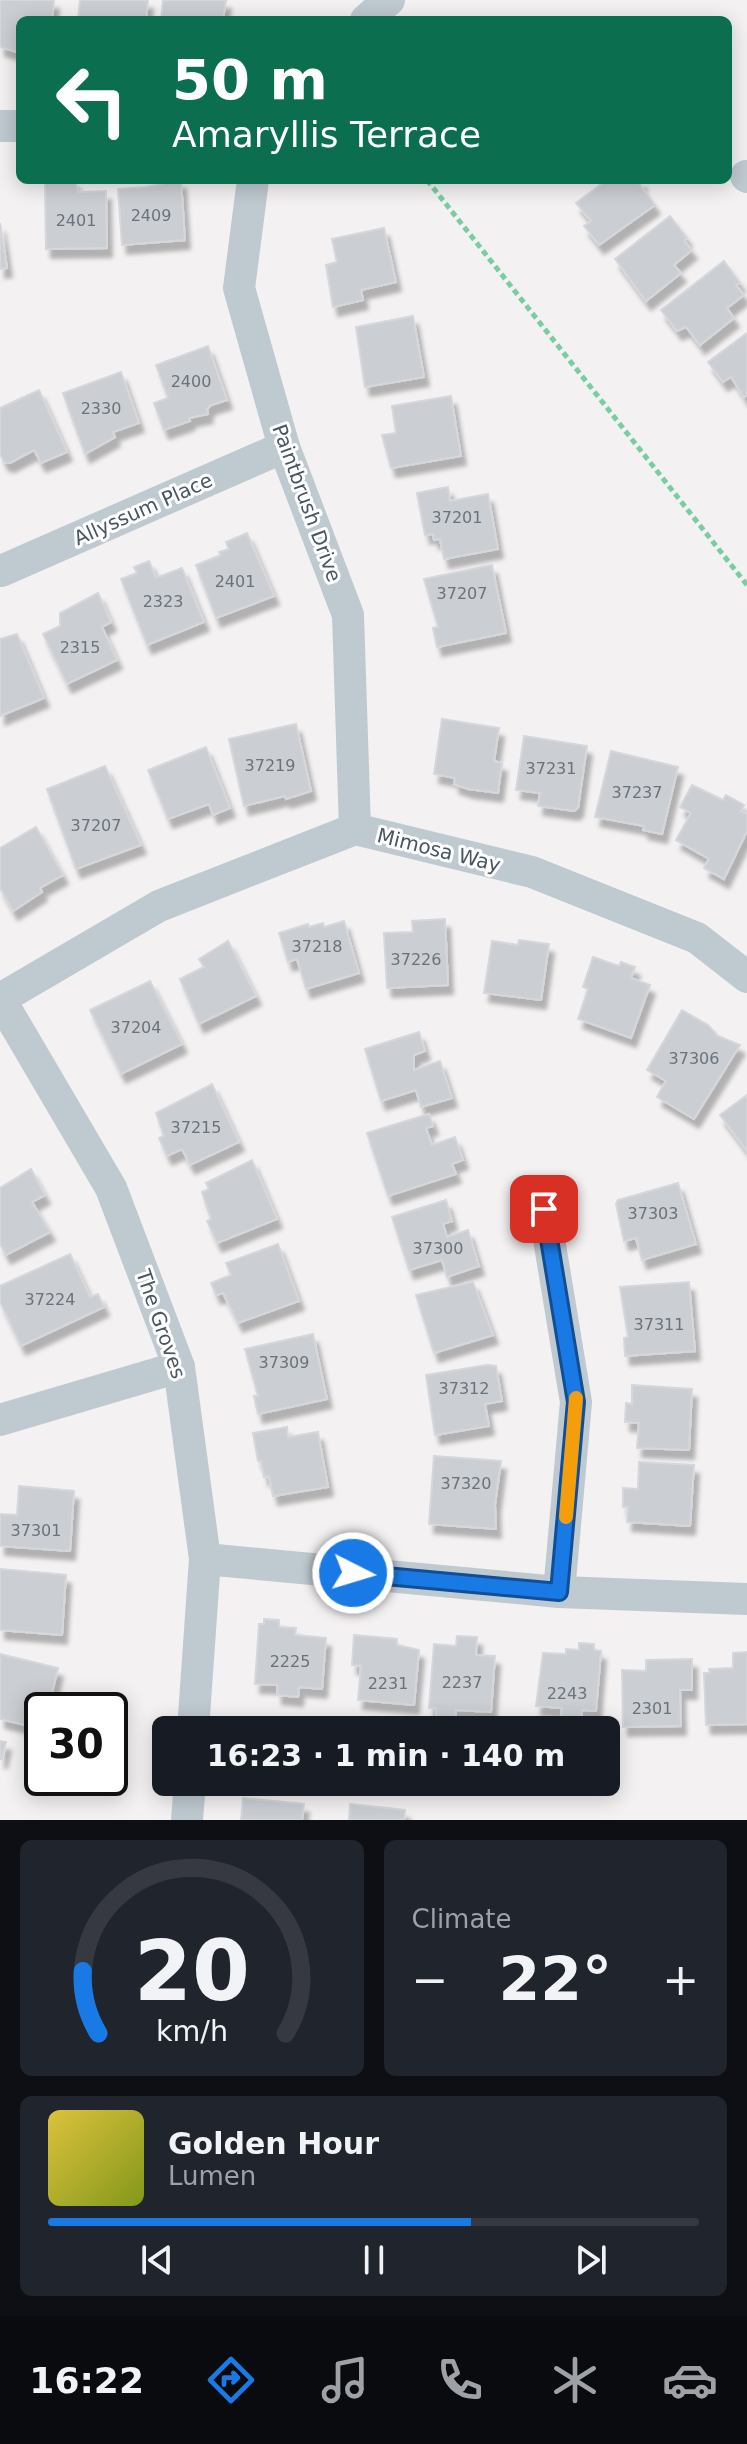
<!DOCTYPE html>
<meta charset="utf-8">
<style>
:root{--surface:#171b24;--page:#20242c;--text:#f1f3f6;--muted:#9ea1a6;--line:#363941;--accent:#197ae6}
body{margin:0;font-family:"DejaVu Sans",sans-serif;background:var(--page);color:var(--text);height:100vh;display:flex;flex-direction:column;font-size:30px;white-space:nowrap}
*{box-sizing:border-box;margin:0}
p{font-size:26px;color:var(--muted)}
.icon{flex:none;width:44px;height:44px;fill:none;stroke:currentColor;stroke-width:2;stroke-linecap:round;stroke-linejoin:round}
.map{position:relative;height:1820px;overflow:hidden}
.sheet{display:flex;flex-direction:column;gap:20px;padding:20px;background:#0d0f14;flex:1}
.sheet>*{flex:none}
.hud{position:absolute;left:16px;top:16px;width:716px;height:168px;border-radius:12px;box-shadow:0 4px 20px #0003;background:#0b6e4f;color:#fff;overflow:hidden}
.speed{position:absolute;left:24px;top:1692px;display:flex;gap:16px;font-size:40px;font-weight:700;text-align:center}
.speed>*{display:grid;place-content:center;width:104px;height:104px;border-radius:50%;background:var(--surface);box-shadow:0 4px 20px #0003;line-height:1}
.speed .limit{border:4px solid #111;border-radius:12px;background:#fff;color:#111}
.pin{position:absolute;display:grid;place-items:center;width:68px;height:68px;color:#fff;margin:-34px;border-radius:16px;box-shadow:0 4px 12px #0006}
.me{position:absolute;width:88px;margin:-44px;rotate:95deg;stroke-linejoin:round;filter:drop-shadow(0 0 6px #0008)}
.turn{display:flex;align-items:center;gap:28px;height:168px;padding:0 24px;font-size:36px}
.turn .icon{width:104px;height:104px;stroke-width:2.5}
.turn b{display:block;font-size:56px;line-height:68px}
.big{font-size:60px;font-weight:800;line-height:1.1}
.sheet .card{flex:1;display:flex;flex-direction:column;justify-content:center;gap:12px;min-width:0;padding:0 28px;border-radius:12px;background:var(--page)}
.sheet .dial{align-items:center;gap:0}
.dial svg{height:208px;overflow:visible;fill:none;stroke:var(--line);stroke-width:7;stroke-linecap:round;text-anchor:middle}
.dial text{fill:var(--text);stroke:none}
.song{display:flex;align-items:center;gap:24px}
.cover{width:96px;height:96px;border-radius:12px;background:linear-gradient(135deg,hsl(50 70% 55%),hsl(70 70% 35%))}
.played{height:8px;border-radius:4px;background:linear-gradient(90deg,var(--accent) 65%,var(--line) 65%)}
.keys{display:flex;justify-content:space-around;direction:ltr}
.heat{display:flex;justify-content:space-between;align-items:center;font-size:44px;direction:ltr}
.sheet .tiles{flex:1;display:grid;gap:20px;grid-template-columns:1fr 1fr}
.card:last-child{grid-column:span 2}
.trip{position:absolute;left:152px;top:1716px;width:468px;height:80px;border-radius:12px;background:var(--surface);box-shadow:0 4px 20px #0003;font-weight:800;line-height:80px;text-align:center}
.tabs{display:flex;height:128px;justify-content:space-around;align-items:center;background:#090b0e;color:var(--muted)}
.tabs .icon{width:56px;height:56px}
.tabs .selected{color:var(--accent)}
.tabs b{font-size:36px;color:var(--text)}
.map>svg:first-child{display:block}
.building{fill:#cbced3;stroke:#d5d7dc;stroke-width:2;filter:url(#shadow)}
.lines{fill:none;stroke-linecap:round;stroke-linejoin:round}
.path{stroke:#78cea0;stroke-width:5;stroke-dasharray:6 4;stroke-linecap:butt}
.street{stroke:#bfc9d0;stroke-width:32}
.route-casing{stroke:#104f96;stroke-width:20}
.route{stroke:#197ae6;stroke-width:14}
.slow{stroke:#f59e0b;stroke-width:14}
.labels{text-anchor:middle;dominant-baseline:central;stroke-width:6;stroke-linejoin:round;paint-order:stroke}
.number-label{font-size:16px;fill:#6a737c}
.street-label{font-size:20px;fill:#49555f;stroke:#fff}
</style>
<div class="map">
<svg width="747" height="1820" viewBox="0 0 747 1820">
<defs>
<filter id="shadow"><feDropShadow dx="5" dy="9" stdDeviation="2" flood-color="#0004"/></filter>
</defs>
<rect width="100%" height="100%" fill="#f3f1f1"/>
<g class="building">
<polygon points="0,0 54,0 52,20 20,20 20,53 0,47"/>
<polygon points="80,0 148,0 146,20 78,20"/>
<polygon points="163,0 226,0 223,20 161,20"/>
<polygon points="45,180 75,180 78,192 106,191 107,248 46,249"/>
<polygon points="163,180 181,180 185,240 122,245 118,189 146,187 163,184"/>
<polygon points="607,180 642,180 640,185 655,205 599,245 584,226 591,221 576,203"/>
<polygon points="670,216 687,238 684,241 692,250 674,265 681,273 646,301 615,259"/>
<polygon points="0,223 7,268 0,269"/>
<polygon points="384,228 396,282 361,290 363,300 333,307 326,265 337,262 332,239"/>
<polygon points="724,261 740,283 736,285 744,295 727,308 734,318 700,345 686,327 677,331 661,310"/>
<polygon points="413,316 424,377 365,387 356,327"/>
<polygon points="747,333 747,395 744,397 731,377 723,382 708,362"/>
<polygon points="208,346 227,400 211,405 207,409 208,414 189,418 190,421 164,430 154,403 168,398 156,365"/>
<polygon points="121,372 139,423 113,432 115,437 85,454 63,393"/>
<polygon points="39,390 67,452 41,463 34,450 10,463 4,462 0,454 0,408"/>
<polygon points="451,396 461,456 391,468 382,435 396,433 392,406"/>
<polygon points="448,487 450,501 488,494 498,549 444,559 440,539 434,540 433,534 425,535 417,493"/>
<polygon points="247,533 274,596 216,618 196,565 221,555 219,552 229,549 226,542"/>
<polygon points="149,561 156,578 182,568 204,622 147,645 121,579 137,573 134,567"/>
<polygon points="492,565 506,633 437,647 433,628 438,627 424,579"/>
<polygon points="98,593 111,622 102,627 117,660 67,684 43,634 60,626 60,613"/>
<polygon points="17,634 44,698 0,716 0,639"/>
<polygon points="442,719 499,728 494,761 502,763 498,793 468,789 454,784 455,778 434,774"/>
<polygon points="296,724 311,791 286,799 285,796 244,806 229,739"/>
<polygon points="524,736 587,746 578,808 574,811 538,806 540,793 516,790"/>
<polygon points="206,747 230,808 213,815 209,804 168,819 148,770"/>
<polygon points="611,751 678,767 662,834 643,830 644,826 595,817"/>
<polygon points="105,766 141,845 76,869 47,789"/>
<polygon points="692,785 723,800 726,795 744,805 741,811 747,814 747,831 724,879 704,868 709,859 676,840 691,813 680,807"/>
<polygon points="36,827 63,875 40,888 42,892 13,911 0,888 0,848"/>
<polygon points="445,919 448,985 387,988 384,933 413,932 412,921"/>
<polygon points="344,921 359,973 306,989 297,959 288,962 279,933 308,924 309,927 323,923 324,927"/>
<polygon points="519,940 549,944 541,1000 484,993 492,941 518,945"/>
<polygon points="228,941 256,996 199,1024 180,979 204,967 199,959"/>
<polygon points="593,957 619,966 621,962 635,967 631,978 650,985 631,1038 578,1019 588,989 583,987"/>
<polygon points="150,981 182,1044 121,1074 90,1010"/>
<polygon points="682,1010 708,1025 718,1036 740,1045 694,1119 657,1097 666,1081 647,1070"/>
<polygon points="419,1032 425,1051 414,1055 414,1070 440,1061 452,1098 421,1107 416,1090 381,1101 365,1049"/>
<polygon points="212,1084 239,1142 190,1165 182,1149 167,1156 159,1138 164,1136 156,1113"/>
<polygon points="747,1095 747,1151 720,1115"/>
<polygon points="429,1114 433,1126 426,1128 432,1145 455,1137 463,1160 452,1164 456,1174 388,1196 367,1133"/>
<polygon points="252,1160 277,1219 217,1243 207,1221 211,1219 202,1192 209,1189 206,1183"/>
<polygon points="31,1169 45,1195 32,1202 50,1232 6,1255 0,1244 0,1188"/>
<polygon points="678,1183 696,1244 642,1260 636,1238 624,1241 616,1204 618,1200"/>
<polygon points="446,1200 452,1221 443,1224 447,1237 468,1230 479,1266 447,1277 442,1260 409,1270 392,1217"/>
<polygon points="278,1244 299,1301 238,1323 223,1293 216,1295 211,1283 231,1275 226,1263"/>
<polygon points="70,1254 90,1297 98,1294 104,1307 21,1346 0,1302 0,1286"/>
<polygon points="473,1282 493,1335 434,1353 416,1295"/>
<polygon points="689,1282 695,1351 625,1356 624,1338 628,1337 627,1331 620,1287"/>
<polygon points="313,1334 327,1399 258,1414 254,1396 258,1396 245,1349"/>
<polygon points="487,1365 496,1366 502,1401 485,1404 489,1426 435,1435 426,1375"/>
<polygon points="632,1385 692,1389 689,1450 637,1448 639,1423 625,1422 626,1403 632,1404"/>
<polygon points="287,1427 288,1437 318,1432 328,1487 273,1496 269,1476 264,1477 261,1461 258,1461 253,1433"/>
<polygon points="434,1456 501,1461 495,1505 496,1529 429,1524"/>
<polygon points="639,1462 694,1465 690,1526 627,1522 628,1507 623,1507 623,1488 638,1489"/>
<polygon points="19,1486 74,1491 70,1551 0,1546 0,1514 17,1515"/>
<polygon points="0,1569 66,1575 62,1635 0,1630"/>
<polygon points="264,1619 279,1620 279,1627 296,1628 295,1635 326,1638 322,1689 299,1687 298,1697 277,1695 277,1685 255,1684 259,1624 264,1624"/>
<polygon points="354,1635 397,1639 397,1645 419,1650 414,1705 358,1700 361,1666 352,1665"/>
<polygon points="457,1636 477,1637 476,1655 495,1656 491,1712 456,1710 455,1720 436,1718 436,1708 429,1708 434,1644 456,1646"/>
<polygon points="579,1643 594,1644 594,1650 601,1651 596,1711 582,1710 581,1719 561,1717 562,1708 536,1706 543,1653 566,1654 566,1649 579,1650"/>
<polygon points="747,1652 747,1724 706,1725 704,1673 710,1673 709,1669 733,1668 733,1653"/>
<polygon points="0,1654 58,1668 48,1710 42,1710 42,1729 0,1719"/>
<polygon points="692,1659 692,1690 680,1690 681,1726 623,1727 622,1670 646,1671 646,1660"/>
<polygon points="0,1741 6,1742 2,1759 0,1759"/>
<polygon points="243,1798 304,1804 302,1820 241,1820"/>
<polygon points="350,1804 405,1810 404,1820 349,1820"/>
</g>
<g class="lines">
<polyline class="path" points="427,180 747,585"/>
<g class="street">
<polyline points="366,20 389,0"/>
<polyline points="0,126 20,126"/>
<polyline points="746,176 747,177"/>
<polyline points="253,180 239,288 284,447 348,615 355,829"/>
<polyline points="1,571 284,447"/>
<polyline points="0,999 159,906 355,829 532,872 697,938 747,977"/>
<polyline points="0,999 111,1188 179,1367 205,1559 193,1730"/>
<polyline points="544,1209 576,1402 559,1592"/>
<polyline points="0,1420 179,1367"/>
<polyline points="205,1559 559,1592 747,1599"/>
<polyline points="187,1820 190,1782"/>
</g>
</g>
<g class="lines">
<defs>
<polyline id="route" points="353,1573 559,1592 576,1402 544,1209"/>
</defs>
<use href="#route" class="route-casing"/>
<use href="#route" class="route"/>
<polyline class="slow" points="566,1517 576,1398"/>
</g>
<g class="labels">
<g class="number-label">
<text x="151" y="215">2409</text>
<text x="76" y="220">2401</text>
<text x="191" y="381">2400</text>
<text x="101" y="408">2330</text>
<text x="457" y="517">37201</text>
<text x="235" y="581">2401</text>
<text x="462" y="593">37207</text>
<text x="163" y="601">2323</text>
<text x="80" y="647">2315</text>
<text x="270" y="765">37219</text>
<text x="551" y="768">37231</text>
<text x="637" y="792">37237</text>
<text x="96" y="825">37207</text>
<text x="317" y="946">37218</text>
<text x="416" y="959">37226</text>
<text x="136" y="1027">37204</text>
<text x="694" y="1058">37306</text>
<text x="196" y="1127">37215</text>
<text x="653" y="1213">37303</text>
<text x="438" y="1248">37300</text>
<text x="50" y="1299">37224</text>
<text x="659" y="1324">37311</text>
<text x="284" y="1362">37309</text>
<text x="464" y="1388">37312</text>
<text x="466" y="1483">37320</text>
<text x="36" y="1530">37301</text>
<text x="290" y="1661">2225</text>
<text x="462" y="1682">2237</text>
<text x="388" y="1683">2231</text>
<text x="567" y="1693">2243</text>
<text x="652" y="1708">2301</text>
</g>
<g class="street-label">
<text transform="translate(307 503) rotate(70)">Paintbrush Drive</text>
<text transform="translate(143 509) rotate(-24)">Allyssum Place</text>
<text transform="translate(439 850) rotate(14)">Mimosa Way</text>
<text transform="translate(161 1324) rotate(71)">The Groves</text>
</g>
</g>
</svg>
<div class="speed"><div class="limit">30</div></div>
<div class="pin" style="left:544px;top:1209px;background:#d93025"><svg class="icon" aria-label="arrive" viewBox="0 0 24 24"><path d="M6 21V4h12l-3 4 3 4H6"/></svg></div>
<svg class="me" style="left:353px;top:1573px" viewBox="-20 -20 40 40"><circle r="17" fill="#197ae6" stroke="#fff" stroke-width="3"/><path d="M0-11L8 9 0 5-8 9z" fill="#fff"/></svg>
<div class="trip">16:23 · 1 min · 140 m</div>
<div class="hud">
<div class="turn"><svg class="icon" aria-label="left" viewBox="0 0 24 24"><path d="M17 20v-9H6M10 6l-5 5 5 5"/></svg><div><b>50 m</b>Amaryllis Terrace</div></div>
</div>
</div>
<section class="sheet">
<div class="tiles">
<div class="card dial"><svg viewBox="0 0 100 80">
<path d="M14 69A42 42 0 1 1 86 69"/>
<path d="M14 69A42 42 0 0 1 8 45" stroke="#197ae6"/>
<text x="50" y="56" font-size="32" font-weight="700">20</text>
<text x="50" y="72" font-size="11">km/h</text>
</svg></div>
<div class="card"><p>Climate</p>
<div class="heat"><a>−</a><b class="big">22°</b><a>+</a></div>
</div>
<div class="card">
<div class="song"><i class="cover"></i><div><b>Golden Hour</b><p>Lumen</p></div></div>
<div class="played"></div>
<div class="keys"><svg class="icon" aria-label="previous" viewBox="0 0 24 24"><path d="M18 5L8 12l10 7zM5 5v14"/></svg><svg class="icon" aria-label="pause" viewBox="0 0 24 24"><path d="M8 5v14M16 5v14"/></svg><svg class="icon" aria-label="next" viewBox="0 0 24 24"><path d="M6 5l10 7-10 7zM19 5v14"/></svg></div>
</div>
</div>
</section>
<nav class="tabs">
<b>16:22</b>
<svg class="icon selected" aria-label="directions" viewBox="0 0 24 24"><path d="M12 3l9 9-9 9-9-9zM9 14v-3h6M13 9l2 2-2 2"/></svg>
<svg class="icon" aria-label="music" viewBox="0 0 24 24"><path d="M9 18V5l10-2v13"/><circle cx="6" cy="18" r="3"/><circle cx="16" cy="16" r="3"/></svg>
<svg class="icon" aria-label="phone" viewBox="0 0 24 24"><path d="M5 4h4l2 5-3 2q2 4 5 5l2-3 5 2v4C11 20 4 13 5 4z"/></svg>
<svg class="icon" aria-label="climate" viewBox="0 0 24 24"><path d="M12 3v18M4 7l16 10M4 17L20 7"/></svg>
<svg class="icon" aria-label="car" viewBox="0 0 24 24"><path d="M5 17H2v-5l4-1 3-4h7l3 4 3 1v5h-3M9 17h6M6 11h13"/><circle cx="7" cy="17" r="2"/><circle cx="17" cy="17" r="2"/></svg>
</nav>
